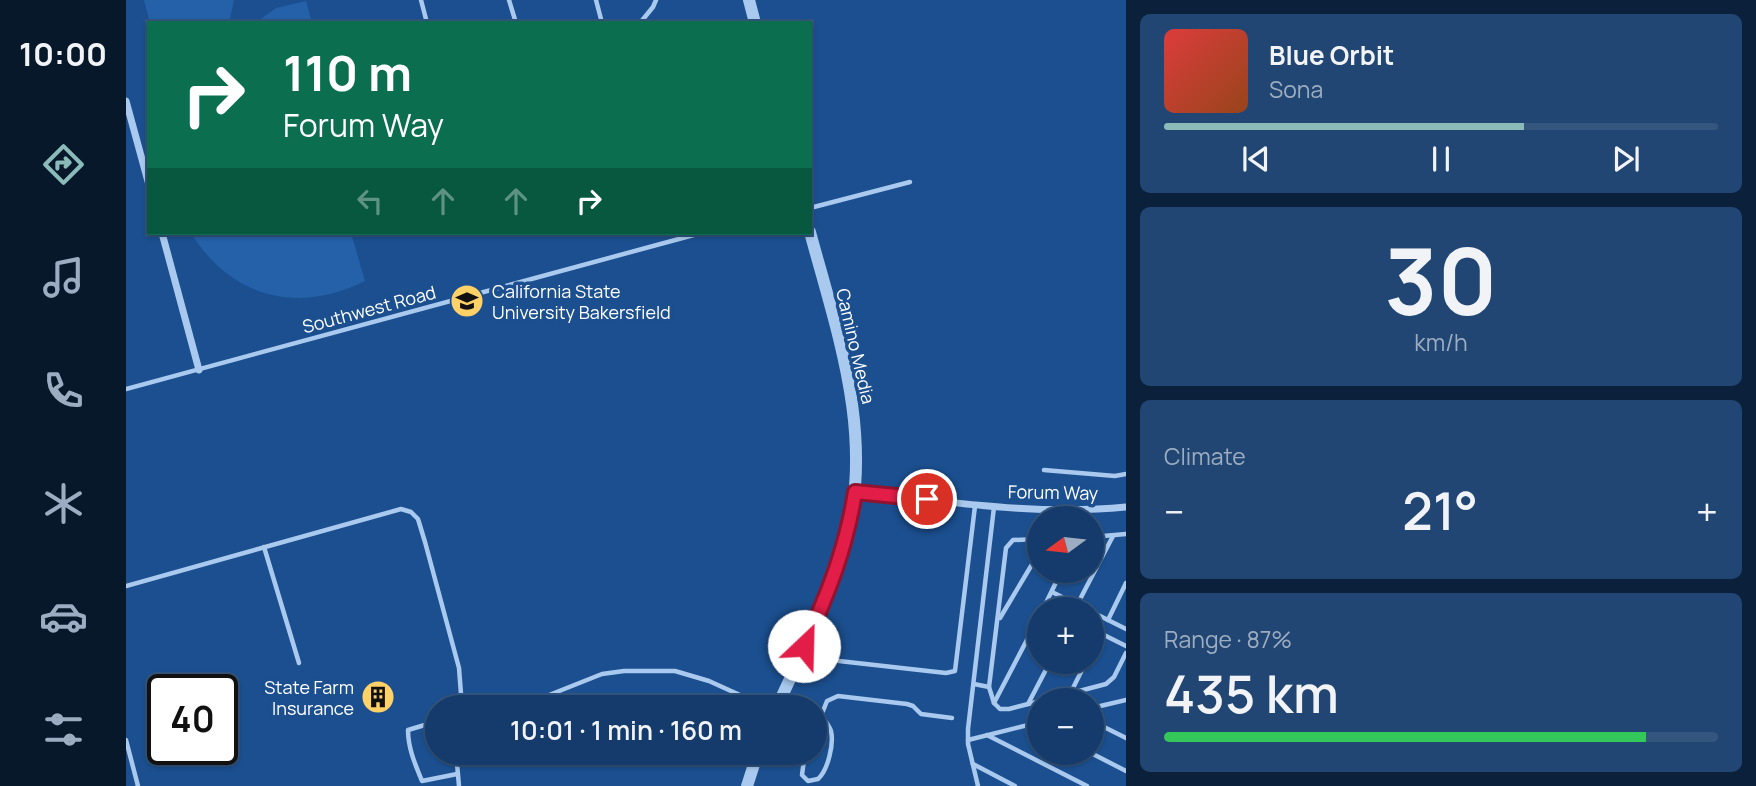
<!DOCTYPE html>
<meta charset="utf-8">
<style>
:root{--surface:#143b6b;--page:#214673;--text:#f1f3f6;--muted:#9dadc1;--line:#33557e;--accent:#8bbbb9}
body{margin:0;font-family:Manrope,sans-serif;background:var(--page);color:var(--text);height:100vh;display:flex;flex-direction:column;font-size:26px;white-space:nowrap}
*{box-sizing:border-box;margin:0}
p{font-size:23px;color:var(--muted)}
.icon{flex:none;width:38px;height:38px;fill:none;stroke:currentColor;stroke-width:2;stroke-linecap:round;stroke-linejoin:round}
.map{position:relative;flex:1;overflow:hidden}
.panel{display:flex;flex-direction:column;gap:14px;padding:14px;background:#0b203b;width:630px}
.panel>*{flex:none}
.guide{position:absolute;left:21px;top:21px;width:665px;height:214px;border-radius:0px;box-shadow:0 2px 5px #0004,0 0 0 2px var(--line);background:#0b6e4f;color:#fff;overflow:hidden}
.needle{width:46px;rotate:255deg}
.buttons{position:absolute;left:901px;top:506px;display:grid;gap:14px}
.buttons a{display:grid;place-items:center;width:77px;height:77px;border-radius:50%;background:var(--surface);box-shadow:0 2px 5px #0004,0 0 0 2px var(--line);font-size:35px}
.speed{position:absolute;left:21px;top:674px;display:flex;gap:14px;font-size:35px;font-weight:700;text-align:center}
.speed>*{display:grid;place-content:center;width:91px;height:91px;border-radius:50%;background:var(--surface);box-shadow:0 2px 5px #0004,0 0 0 2px var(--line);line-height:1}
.speed .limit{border:4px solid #111;border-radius:10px;background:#fff;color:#111}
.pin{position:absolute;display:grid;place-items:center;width:60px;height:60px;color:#fff;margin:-30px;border:4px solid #fff;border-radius:50%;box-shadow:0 2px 7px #0007}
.me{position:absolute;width:77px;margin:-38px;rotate:24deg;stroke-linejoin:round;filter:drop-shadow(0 0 5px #0008)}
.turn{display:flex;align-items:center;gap:24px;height:147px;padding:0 21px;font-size:32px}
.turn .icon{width:91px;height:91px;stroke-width:2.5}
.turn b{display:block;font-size:49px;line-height:60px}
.lanes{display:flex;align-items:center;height:66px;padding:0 21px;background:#0003;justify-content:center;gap:35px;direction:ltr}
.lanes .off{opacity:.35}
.big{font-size:52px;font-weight:600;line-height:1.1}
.panel .widget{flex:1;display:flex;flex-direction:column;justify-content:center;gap:10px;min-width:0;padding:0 24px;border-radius:10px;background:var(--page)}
.panel .dial{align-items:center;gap:0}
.dial b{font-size:91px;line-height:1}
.song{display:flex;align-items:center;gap:21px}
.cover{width:84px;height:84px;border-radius:10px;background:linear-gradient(135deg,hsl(0 70% 55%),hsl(20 70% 35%))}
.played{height:7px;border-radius:4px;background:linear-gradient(90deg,var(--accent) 65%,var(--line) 65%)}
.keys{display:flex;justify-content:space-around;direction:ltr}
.heat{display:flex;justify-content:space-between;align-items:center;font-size:38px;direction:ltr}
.charge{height:10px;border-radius:5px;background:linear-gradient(90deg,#34c759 87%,var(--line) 0)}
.trip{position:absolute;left:299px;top:695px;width:402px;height:70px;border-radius:35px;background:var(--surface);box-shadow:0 2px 5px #0004,0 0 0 2px var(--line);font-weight:600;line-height:70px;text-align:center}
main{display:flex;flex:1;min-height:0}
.tabs{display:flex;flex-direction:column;width:126px;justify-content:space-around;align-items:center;background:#08182b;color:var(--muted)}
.tabs .icon{width:49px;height:49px}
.tabs .active{color:var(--accent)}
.tabs b{font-size:32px;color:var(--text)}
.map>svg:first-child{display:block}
.green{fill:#2461a8}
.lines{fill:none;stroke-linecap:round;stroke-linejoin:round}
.service{stroke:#a9c9ee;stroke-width:4.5}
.minor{stroke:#a9c9ee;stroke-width:7}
.tertiary{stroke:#a9c9ee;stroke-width:12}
.route-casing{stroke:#92132f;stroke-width:18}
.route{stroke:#e11d48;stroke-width:12}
.labels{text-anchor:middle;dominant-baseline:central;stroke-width:7;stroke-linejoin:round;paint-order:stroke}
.poi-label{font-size:18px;fill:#fff;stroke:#1b4f8f;text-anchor:start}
.street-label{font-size:18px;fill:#fff;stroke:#1b4f8f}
</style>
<main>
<nav class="tabs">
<b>10:00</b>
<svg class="icon active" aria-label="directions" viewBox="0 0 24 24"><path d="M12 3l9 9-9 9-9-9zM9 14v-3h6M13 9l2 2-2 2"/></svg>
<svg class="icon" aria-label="music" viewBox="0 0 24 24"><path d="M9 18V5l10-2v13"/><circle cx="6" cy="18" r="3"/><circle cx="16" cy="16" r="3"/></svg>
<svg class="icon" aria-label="phone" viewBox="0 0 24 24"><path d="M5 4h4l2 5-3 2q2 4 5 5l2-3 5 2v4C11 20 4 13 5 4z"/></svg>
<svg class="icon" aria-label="climate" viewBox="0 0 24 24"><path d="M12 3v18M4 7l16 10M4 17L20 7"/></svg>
<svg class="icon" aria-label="car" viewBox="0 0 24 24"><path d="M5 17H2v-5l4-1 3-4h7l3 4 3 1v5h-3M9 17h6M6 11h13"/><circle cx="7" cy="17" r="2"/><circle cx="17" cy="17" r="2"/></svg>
<svg class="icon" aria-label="filters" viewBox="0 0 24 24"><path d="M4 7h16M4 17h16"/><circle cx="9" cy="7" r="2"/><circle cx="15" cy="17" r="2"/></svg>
</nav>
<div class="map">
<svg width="1000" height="786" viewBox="0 0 1000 786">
<rect width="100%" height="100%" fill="#1b4f8f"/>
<g class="green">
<polygon points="18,0 108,0 103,23 24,23"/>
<polygon points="180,1 186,23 129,23 150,8"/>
<path d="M 65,233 L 225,233 L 239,281 C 172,315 104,297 65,233 Z"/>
</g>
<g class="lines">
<g class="service">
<polyline points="295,0 301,23"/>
<polyline points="383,0 390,23"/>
<polyline points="470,0 476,23"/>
<polyline points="514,23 527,7 530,0"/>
<polyline points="684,208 784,182"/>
<polyline points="0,389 575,233"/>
<polyline points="918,470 989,476 1000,474"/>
<polyline points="966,537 1000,534"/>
<polyline points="138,547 173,663"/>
<polyline points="0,586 275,509 285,512 292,519 299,542 333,668 336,707"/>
<polyline points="926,592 960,609"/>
<polyline points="951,605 987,536"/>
<polyline points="917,609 936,570"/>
<polyline points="966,612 1000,629"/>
<polyline points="874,618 914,551"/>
<polyline points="982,620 1000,583"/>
<polyline points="966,629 1000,646"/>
<polyline points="680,647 713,661 820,673 829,671 849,506"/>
<polyline points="966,648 974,632"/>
<polyline points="848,684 863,687 868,703 874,709 883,709 914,701"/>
<polyline points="863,687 880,548 887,540 914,539"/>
<polyline points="945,692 960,662"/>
<polyline points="919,700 980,684 988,677 1000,653"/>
<polyline points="868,703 914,615"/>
<polyline points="902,704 924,662"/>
<polyline points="393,707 476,674 498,671 549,671 583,681 640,707"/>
<polyline points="966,708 1000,700"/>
<polyline points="690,720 695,716 701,701 712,696 781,704 787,706 795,714 826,718"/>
<path d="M 312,721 L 282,730 C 282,748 289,764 296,781 L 331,774"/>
<polyline points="966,721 1000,738"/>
<polyline points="861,735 961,786"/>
<polyline points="0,740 12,786"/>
<polyline points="842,740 914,722"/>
<polyline points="330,752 333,786"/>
<path d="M 679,752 L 676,775 L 682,781 L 692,779 C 702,770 708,744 705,731 C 703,725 699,721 696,716"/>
<polyline points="963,752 1000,771"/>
<polyline points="847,764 889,786"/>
<polyline points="852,786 842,744 842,729 868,507"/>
</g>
<g class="minor">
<polyline points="0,101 23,185"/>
<polyline points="36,233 73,370"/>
<path d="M 729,492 C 819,501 909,516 1000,507"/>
</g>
<g class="tertiary">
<polyline points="623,0 629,23"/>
<path d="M 651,707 C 675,654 703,601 719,545 C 749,436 712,336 684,232"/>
<polyline points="621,786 632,752"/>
</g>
</g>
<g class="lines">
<defs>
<path id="route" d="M 678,646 C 702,594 720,549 729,492 L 801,499"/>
</defs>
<use href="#route" class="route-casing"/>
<use href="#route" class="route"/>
</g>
<defs>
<symbol id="university-disc" viewBox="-11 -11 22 22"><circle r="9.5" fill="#ffd166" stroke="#1b4f8f"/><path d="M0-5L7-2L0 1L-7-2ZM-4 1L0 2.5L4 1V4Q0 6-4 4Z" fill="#111"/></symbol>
<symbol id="building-disc" viewBox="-11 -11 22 22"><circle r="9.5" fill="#ffd166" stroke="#1b4f8f"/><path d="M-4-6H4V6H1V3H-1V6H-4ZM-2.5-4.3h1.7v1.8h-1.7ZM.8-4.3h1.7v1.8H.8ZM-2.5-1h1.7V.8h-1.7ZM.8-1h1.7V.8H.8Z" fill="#111"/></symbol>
</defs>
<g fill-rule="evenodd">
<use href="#university-disc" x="322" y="282" width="38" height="38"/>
<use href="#building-disc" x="233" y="678" width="38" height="38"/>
</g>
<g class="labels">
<g class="poi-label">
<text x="366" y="291">California State<tspan x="366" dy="21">University Bakersfield</tspan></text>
<text x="228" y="687" text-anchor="end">State Farm<tspan x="228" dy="21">Insurance</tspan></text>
</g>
<g class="street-label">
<text transform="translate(243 309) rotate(-15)">Southwest Road</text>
<text transform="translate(730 346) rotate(77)">Camino Media</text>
<text transform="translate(927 492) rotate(1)">Forum Way</text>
</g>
</g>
</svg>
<div class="buttons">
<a><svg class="needle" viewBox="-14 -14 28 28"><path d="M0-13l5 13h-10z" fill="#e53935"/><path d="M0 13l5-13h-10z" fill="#9dadc1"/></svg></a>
<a>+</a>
<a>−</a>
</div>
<div class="speed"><div class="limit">40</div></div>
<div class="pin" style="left:801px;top:499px;background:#d93025"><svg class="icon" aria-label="arrive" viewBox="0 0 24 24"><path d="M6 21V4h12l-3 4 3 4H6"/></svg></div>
<svg class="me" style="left:678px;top:646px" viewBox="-20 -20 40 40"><circle r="19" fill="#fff"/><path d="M0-13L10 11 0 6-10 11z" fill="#e11d48"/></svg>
<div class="trip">10:01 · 1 min · 160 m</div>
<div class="guide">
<div class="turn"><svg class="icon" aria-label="right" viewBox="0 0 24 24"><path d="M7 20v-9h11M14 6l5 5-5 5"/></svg><div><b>110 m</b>Forum Way</div></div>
<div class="lanes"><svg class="icon off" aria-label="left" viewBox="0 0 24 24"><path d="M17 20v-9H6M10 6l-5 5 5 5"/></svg><svg class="icon off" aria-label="ahead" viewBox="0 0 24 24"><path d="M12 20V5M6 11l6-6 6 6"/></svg><svg class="icon off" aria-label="ahead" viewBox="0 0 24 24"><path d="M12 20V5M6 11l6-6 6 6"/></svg><svg class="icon" aria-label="right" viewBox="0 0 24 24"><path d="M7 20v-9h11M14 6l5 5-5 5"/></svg></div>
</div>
</div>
<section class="panel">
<div class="widget">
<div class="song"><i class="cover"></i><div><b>Blue Orbit</b><p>Sona</p></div></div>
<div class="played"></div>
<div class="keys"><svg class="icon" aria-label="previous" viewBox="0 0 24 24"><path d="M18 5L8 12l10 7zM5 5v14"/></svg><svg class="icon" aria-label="pause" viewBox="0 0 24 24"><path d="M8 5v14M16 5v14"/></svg><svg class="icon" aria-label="next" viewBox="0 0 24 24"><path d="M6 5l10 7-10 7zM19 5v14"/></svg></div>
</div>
<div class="widget dial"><b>30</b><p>km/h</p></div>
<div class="widget"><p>Climate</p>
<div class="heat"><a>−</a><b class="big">21°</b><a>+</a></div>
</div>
<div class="widget"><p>Range · 87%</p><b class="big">435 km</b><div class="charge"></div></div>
</section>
</main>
